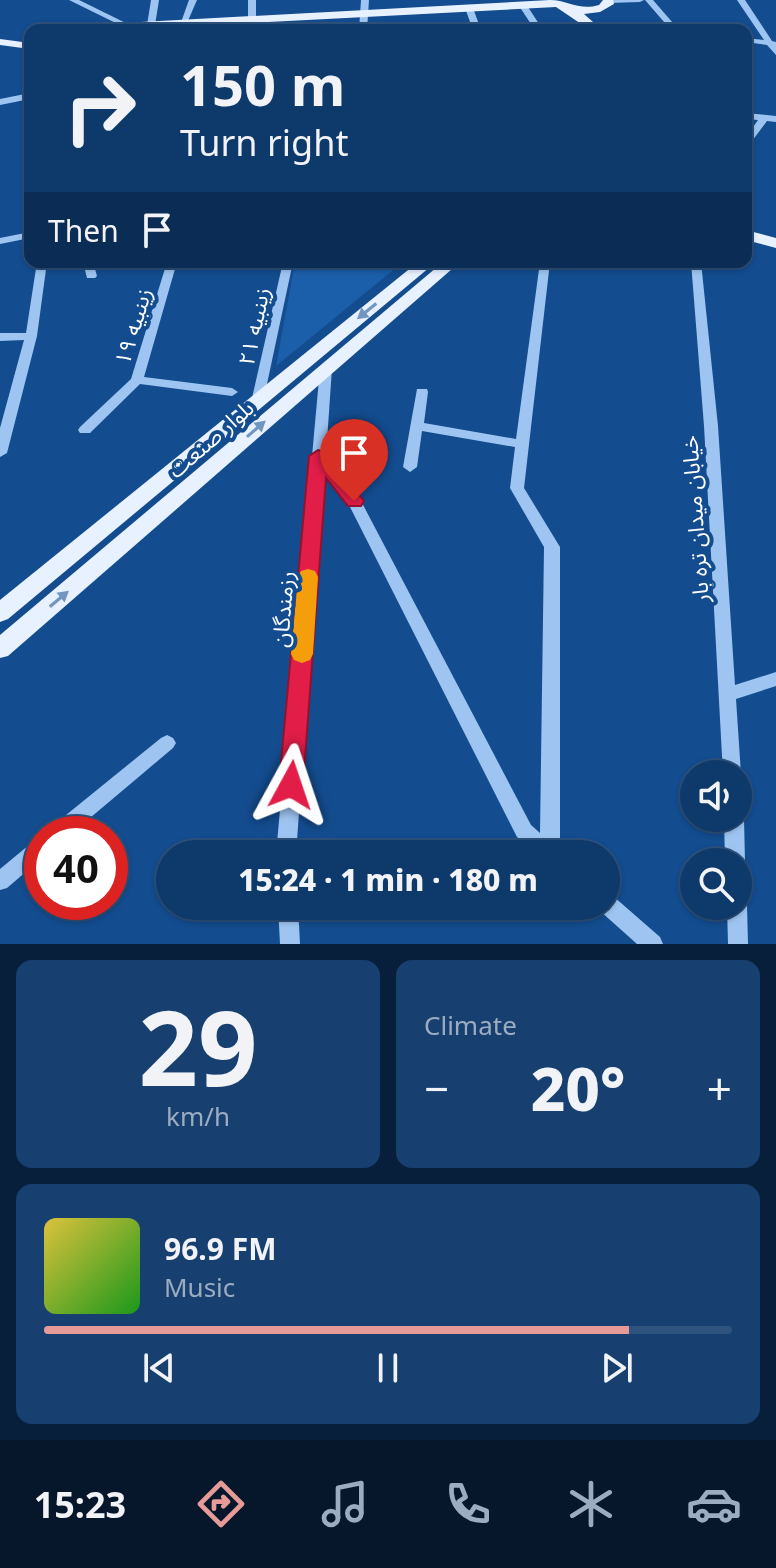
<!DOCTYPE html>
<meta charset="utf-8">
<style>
:root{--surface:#0e396b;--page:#174071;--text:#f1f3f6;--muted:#9bacc1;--line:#2e537e;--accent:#e69b98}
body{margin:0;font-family:"Noto Sans","Noto Sans Arabic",sans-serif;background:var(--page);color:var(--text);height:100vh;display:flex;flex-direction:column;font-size:30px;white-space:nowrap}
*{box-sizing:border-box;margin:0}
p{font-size:26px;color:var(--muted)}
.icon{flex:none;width:44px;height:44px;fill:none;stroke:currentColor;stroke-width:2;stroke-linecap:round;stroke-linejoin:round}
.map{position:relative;height:944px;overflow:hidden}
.sheet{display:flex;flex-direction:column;gap:16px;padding:16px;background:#081f3b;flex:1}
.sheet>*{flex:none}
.banner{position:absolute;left:24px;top:24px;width:728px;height:244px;border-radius:16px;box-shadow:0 2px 6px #0004,0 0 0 2px var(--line);background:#0e396b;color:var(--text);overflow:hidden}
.buttons{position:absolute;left:680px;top:760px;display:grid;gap:16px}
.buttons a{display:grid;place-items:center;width:72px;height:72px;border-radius:50%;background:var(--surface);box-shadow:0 2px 6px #0004,0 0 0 2px var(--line);font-size:40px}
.speed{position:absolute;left:24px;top:816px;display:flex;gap:16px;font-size:40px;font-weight:700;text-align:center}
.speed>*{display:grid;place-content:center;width:104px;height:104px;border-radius:50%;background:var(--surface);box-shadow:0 2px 6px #0004,0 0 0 2px var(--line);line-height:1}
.speed .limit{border:12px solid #d22;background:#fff;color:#111}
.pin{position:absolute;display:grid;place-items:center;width:68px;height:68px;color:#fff;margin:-82px -34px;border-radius:50% 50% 50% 0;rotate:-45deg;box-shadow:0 0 8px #0007}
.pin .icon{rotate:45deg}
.me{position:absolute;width:88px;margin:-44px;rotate:5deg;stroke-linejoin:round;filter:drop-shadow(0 0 6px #0008)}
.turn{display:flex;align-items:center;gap:28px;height:168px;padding:0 24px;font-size:36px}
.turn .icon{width:104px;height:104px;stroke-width:2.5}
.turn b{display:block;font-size:56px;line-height:68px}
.then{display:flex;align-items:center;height:76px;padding:0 24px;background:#0003;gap:16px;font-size:30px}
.big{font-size:60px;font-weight:800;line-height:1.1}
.sheet .card{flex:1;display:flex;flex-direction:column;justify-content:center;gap:12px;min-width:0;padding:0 28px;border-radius:16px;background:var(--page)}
.sheet .dial{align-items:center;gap:0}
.dial b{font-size:104px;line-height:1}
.song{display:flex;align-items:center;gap:24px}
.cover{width:96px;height:96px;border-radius:12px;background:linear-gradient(135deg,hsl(50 70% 55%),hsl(120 70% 35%))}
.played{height:8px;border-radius:4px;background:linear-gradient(90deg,var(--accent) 85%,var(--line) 85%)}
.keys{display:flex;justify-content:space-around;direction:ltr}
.heat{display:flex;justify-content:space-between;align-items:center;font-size:44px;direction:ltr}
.sheet .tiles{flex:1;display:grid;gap:16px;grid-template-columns:1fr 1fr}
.card:last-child{grid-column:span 2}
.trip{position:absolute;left:156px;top:840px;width:464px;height:80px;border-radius:40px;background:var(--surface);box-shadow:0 2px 6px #0004,0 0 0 2px var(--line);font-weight:800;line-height:80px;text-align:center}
.tab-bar{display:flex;height:128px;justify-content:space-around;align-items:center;background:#06172b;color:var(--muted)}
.tab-bar .icon{width:56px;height:56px}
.tab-bar .on{color:var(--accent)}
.tab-bar b{font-size:36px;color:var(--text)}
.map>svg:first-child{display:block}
.green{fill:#1b5ea9}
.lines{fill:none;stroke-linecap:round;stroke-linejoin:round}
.minor{fill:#9ec5f1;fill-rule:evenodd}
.major{fill:#e8f1ff;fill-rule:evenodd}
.oneway{fill:#7396c1}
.route{fill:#e11d48;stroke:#92132f;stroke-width:2}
.slow{fill:#f59e0b}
.labels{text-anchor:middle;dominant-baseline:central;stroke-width:8;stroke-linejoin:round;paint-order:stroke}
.street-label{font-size:22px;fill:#fff;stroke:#134c8f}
</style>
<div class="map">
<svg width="776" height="944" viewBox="0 0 776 944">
<rect width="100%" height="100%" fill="#134c8f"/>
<polygon class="green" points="295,262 403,262 276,366"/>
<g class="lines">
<g class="minor">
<polygon points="69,0 79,0 140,30 130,30"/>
<polygon points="151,0 159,0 155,25 151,27 147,25"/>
<polygon points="189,0 197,0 187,23 180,25"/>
<polygon points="248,0 256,0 256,20 252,22 248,20"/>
<polygon points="361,0 369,0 367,30 359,30"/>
<polygon points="606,0 644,0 640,2 609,3"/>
<polygon points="645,0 653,0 679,30 671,30"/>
<polygon points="737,0 745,0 772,41 776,42 776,55 767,45 746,42 746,38 764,40"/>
<polygon points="523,4 526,4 543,30 535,30 519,6"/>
<polygon points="469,6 473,8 481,30 473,30 465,8"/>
<polygon points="30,93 30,99 0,105 0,99"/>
<polygon points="746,113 776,116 776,122 767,121 749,145 746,146 746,137 758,120 746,119"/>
<polygon points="30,232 30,238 0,244 0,238"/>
<polygon points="37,262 47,262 37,336 7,453 0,457 0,428 24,340 0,341 0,333 26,333"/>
<polygon points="83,262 93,262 97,276 95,278 87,278"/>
<polygon points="167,262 177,262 144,377 232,388 238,392 232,396 140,384 90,433 80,433 78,430 80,427 131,379"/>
<polygon points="283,262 293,262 264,398 258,402 252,398"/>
<polygon points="540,262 550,262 524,488 560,547 560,854 536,854 517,837 348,503 324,473 296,854 276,854 320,368 326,364 332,368 326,456 361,501 531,825 540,833 544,547 510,488 515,447 422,431 417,467 410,472 403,467 417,389 427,389 428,392 424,423 516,439"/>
<polygon points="691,262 701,262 718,426 735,685 776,672 776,686 736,699 741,774 738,780 738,774 723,774 704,426"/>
<polygon points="167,735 173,738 176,743 173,748 71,834 47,834 50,828 161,738"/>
<polygon points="738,811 744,818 745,862 742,868 738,870 738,862 725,862 724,818 738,818"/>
<polygon points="42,837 42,858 7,888 0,890 0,869 35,840"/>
<polygon points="606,893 613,896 660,937 663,944 637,944 599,910 597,906 606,906"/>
<polygon points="738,897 744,899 747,906 748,944 728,944 727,906 738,906"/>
<polygon points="278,906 298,906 300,944 280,944"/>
</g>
<g class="major">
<path d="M 550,0 C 568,0 579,11 599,5 L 603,0 L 613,0 L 614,4 L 600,12 L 584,14 L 602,30 L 590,30 L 556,7 L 112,30 L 44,30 L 49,27 Z"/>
<polygon points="0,39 30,43 30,49 0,45"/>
<polygon points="746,230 776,238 776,248 746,240"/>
<polygon points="418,262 436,262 8,619 0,622 0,600"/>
<polygon points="443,262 460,262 8,656 0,658 0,635"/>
</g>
</g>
<defs><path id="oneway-solid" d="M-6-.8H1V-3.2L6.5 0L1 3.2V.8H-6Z" transform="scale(2)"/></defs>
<g class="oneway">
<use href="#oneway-solid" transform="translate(367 311) rotate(141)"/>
<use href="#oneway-solid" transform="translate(256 429) rotate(-41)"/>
<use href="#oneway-solid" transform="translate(59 599) rotate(-40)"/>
</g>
<polygon class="route" points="318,450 325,452 364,501 361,506 348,506 326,478 303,785 300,793 291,796 282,793 279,785 309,456"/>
<polygon class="slow" points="308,569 315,571 318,577 313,654 310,660 302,663 294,660 291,654 298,577 301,571"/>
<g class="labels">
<g class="street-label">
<text transform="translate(132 326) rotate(-73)">زینبیه ۱۹</text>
<text transform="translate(253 326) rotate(-78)">زینبیه ۲۱</text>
<text transform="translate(210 438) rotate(-41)">بلوار صنعت</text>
<text transform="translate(694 519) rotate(-94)">خیابان میدان تره بار</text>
<text transform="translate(282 609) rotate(-85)">رزمندگان</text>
</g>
</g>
</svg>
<div class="buttons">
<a><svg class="icon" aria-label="sound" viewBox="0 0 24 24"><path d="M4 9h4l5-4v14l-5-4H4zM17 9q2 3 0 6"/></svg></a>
<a><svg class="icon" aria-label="search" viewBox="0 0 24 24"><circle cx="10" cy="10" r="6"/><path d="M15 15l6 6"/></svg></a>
</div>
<div class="speed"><div class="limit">40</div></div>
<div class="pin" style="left:354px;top:501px;background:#d93025"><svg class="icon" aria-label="arrive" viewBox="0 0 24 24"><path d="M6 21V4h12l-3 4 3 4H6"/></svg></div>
<svg class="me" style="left:291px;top:785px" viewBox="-20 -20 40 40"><path d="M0-17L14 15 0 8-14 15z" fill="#e11d48" stroke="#fff" stroke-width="4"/></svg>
<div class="trip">15:24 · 1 min · 180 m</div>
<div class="banner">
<div class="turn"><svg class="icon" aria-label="right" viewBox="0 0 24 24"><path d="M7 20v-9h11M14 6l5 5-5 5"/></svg><div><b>150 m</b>Turn right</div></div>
<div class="then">Then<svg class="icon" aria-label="arrive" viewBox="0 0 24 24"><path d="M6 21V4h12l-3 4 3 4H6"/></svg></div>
</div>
</div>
<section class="sheet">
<div class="tiles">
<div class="card dial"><b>29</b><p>km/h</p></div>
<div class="card"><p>Climate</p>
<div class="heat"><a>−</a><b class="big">20°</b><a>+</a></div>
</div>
<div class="card">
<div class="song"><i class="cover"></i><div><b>96.9 FM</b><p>Music</p></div></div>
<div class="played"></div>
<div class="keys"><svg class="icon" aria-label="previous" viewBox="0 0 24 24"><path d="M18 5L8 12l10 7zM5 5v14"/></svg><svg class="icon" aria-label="pause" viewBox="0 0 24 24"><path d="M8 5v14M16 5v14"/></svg><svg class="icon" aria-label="next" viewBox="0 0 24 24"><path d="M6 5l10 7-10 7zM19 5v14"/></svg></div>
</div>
</div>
</section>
<nav class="tab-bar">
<b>15:23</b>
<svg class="icon on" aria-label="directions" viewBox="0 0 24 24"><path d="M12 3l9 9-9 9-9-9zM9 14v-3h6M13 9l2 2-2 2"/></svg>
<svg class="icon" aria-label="music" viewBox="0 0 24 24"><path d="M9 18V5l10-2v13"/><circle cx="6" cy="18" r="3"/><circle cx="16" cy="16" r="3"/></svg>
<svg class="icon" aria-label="phone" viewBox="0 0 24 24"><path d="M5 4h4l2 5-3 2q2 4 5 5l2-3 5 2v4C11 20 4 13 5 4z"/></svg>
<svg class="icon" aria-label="climate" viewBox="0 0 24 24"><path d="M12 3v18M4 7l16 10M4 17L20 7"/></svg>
<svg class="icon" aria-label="car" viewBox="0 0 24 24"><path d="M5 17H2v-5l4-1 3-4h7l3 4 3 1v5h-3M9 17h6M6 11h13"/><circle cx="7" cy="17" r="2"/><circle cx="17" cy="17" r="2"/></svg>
</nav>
